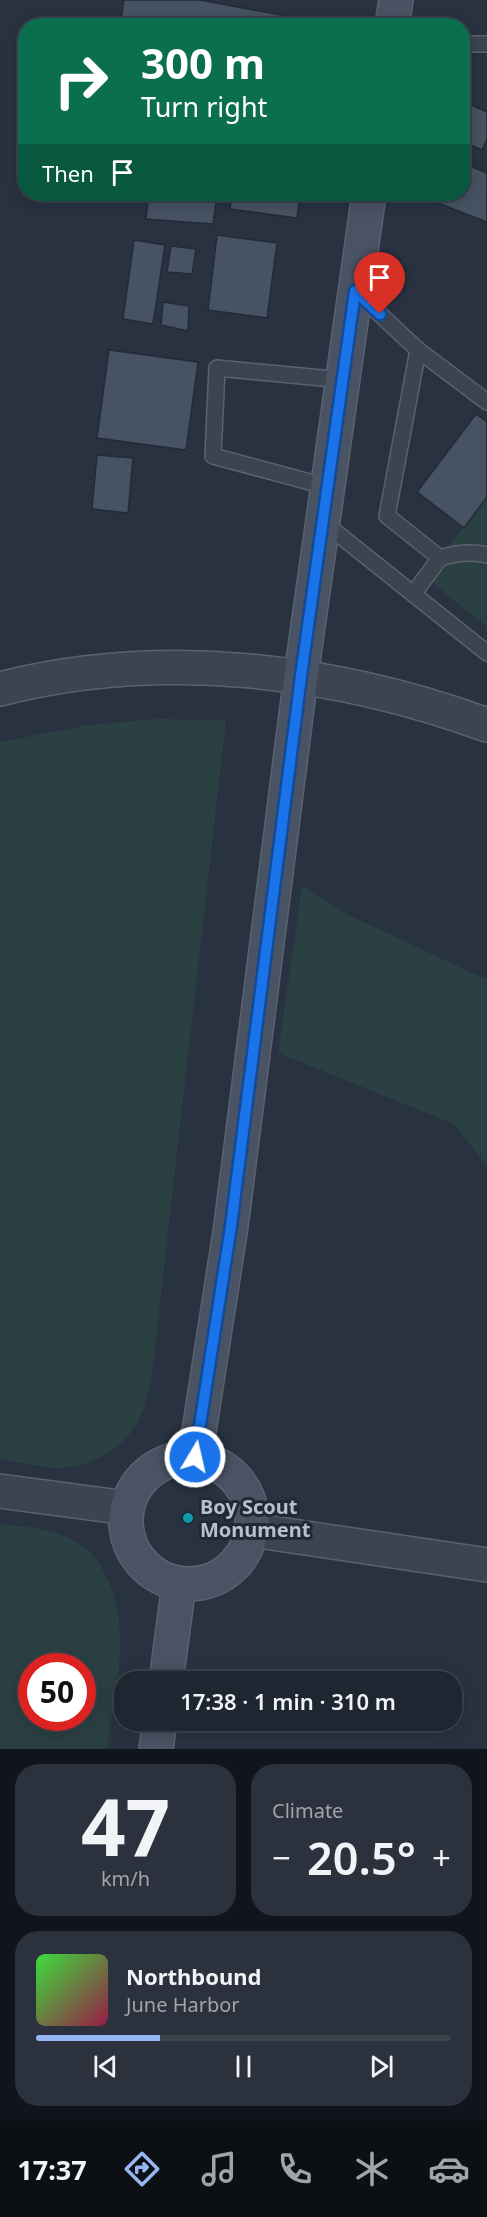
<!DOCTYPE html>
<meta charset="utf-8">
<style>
:root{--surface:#1e2631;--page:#2b323d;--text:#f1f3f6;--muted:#a1a5ab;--line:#3c434d;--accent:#96b6f3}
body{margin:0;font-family:"Noto Sans",sans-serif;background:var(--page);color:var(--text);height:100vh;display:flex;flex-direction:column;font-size:22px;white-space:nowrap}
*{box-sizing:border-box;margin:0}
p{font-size:20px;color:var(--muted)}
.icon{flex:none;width:33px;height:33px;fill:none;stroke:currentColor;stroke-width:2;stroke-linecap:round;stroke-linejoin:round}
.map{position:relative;height:1749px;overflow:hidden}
.sheet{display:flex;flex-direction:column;gap:15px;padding:15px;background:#10151b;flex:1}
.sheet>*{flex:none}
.banner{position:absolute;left:18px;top:18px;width:452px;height:183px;border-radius:24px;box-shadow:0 3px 15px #0003,0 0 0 2px var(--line);background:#0b6e4f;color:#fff;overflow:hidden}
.speed{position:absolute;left:18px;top:1653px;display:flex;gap:12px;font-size:30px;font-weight:700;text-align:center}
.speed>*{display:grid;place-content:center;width:78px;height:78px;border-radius:50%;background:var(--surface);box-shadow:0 3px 15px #0003,0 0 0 2px var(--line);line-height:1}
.speed .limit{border:9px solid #d22;background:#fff;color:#111}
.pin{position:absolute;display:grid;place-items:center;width:51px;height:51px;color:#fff;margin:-62px -26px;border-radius:50% 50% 50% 0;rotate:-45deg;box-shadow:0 0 6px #0007}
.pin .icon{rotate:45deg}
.me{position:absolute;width:66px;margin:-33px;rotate:9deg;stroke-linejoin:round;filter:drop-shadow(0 0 4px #0008)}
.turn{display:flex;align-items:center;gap:21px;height:126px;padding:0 24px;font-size:27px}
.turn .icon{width:78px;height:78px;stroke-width:2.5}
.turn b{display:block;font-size:42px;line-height:51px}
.then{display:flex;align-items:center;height:57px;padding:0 24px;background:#0003;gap:12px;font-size:22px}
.big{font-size:45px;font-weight:600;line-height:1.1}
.sheet .card{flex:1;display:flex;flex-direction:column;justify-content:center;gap:9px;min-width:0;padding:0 21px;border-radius:24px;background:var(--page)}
.sheet .dial{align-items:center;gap:0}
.dial b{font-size:78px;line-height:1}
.song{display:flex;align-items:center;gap:18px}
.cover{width:72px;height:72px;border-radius:9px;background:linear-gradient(135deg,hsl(120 70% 55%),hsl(340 70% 35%))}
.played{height:6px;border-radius:3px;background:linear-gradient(90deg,var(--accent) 30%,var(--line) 30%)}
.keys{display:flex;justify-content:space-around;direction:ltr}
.heat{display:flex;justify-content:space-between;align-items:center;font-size:33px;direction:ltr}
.sheet .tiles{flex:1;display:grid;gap:15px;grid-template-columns:1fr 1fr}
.card:last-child{grid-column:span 2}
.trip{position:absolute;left:114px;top:1671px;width:348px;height:60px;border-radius:24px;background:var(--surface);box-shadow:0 3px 15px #0003,0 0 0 2px var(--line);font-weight:600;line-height:60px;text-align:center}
.tabs{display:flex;height:96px;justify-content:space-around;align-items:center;background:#0c0f14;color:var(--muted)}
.tabs .icon{width:42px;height:42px}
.tabs .on{color:var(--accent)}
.tabs b{font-size:27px;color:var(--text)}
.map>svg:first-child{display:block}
.green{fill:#2b4043;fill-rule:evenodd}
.building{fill:#475262;stroke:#232b38;stroke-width:1.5}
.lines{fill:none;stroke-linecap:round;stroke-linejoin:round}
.service-casing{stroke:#5a626e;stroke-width:18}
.tertiary-casing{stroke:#5a626e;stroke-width:36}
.secondary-casing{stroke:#5a626e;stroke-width:36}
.service{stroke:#3c4451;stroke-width:15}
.tertiary{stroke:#3c4451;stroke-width:33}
.secondary{stroke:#4a5363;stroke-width:33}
.route-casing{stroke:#114b97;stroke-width:15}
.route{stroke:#1a73e8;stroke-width:10}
.culture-dot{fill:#0f9aa8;stroke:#212936;stroke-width:2}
.labels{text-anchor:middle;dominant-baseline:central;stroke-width:6;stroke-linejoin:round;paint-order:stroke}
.poi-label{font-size:20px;font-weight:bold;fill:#b9bfcb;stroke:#212936;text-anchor:start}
</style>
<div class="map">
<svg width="487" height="1749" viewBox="0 0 487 1749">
<rect width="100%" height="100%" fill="#283241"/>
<g class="green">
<polygon points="487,497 487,627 425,577"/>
<path d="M 157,719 L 226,720 L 151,1382 C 147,1394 145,1407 140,1418 C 125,1448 89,1469 56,1468 C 37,1467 18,1462 0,1459 L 0,742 L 88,725 Z"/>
<polygon points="302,886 349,915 487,980 487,1166 454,1124 278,1053"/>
<path d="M 0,1524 C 26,1527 52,1528 75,1541 C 87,1547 97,1559 103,1570 C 134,1625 115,1690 107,1749 L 0,1749 ZM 82,1666 L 82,1718 L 32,1718 L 32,1666 Z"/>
</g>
<g class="building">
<polygon points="124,0 200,0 340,26 120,26"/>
<polygon points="462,101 487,112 487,139 482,150 462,141"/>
<polygon points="462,163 487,173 487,222 430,200 432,194 462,194"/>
<polygon points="149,194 217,194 213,224 146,219"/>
<polygon points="232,194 300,194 297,218 230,209"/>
<polygon points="217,235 277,243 267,318 208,310"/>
<polygon points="134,240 165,245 153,324 123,319"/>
<polygon points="171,246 196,249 192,274 167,272"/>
<polygon points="163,302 189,306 188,331 161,325"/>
<polygon points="109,350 198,362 186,450 97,438"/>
<polygon points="476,414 487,422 487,497 464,528 417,492"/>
<polygon points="97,455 133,458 128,513 92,509"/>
</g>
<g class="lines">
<defs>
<g id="service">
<polyline points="462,44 487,44"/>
<polyline points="355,291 418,350 487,402"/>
<path d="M 418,350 L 387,516 L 440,558 C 456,553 470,551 487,555"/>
<polyline points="328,487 213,456 217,368 343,380"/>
<polyline points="323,522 487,653"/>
<polyline points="414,593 440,558"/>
</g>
<g id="tertiary">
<path d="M 0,689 C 160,648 333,669 487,725"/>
<polyline points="0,1491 127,1508"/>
<polyline points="252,1530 487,1565"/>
</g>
<g id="secondary">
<polyline points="392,26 396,0"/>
<polyline points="195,1457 231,1226 301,676 369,194"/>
<circle cx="189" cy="1521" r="63"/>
<polyline points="166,1682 179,1584"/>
<polyline points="156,1749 160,1720"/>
</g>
</defs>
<use href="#service" class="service-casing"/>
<use href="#tertiary" class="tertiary-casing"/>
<use href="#secondary" class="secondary-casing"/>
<use href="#service" class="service"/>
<use href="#tertiary" class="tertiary"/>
<use href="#secondary" class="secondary"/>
</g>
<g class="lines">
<defs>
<polyline id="route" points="195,1457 231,1226 301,676 355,291 380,314"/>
</defs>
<use href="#route" class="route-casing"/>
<use href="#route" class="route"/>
</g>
<circle class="culture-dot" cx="188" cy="1518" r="6"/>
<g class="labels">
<g class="poi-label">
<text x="200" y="1506">Boy Scout<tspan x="200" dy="23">Monument</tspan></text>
</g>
</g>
</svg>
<div class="speed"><div class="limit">50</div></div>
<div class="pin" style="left:380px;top:314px;background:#d93025"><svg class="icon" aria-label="arrive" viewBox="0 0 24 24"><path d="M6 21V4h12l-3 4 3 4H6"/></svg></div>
<svg class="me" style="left:195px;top:1457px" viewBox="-20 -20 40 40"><circle r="17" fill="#1a73e8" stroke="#fff" stroke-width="3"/><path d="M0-11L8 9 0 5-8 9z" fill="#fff"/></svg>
<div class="trip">17:38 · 1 min · 310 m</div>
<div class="banner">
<div class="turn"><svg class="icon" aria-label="right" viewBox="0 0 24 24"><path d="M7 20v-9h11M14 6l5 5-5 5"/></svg><div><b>300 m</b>Turn right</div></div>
<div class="then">Then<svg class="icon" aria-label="arrive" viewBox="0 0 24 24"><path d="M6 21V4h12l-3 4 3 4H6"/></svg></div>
</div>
</div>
<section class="sheet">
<div class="tiles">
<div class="card dial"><b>47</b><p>km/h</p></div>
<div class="card"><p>Climate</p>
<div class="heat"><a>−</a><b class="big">20.5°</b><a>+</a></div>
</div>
<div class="card">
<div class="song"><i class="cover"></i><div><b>Northbound</b><p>June Harbor</p></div></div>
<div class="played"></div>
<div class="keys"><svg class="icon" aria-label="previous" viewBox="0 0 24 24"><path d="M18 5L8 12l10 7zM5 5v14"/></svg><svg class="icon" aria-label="pause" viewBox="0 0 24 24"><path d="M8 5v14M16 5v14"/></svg><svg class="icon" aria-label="next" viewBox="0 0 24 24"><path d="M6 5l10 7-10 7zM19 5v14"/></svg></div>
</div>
</div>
</section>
<nav class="tabs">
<b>17:37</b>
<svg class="icon on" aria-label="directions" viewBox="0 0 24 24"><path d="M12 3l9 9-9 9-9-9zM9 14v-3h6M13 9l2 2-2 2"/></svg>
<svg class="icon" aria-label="music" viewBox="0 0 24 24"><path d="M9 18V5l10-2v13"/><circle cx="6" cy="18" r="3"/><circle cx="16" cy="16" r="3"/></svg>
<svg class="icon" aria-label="phone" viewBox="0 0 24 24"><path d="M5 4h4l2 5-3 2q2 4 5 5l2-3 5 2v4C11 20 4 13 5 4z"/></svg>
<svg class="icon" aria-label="climate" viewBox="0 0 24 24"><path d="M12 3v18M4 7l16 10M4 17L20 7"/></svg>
<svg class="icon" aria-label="car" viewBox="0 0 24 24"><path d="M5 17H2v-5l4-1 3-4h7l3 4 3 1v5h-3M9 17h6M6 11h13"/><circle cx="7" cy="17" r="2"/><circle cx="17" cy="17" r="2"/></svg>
</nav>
